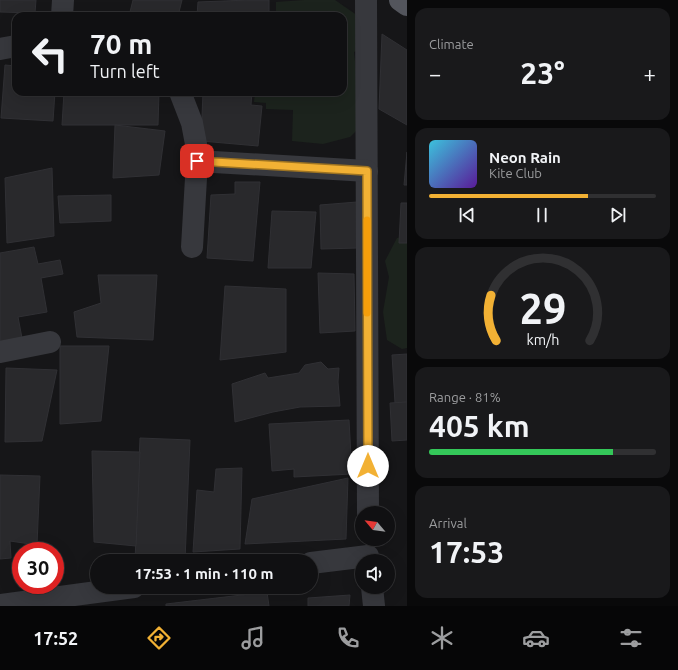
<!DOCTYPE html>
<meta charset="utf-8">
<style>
:root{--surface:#101012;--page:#19191b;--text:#f1f3f6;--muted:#9c9d9f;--line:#303032;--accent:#f2b134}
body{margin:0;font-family:Ubuntu,sans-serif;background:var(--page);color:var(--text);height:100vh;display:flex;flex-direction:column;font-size:15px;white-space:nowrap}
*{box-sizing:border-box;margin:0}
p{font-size:13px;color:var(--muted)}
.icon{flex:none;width:22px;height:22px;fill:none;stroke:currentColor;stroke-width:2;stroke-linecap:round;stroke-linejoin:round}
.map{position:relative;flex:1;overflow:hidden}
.side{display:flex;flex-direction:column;gap:8px;padding:8px;background:#09090a;width:271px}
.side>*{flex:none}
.guide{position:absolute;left:12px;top:12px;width:335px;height:84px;border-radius:12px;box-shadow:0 4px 16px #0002,0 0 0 1px var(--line);background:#101012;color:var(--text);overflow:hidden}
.needle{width:26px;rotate:299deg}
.buttons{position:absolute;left:355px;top:506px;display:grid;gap:8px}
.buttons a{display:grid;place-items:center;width:40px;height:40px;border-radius:50%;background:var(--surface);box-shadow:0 4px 16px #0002,0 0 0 1px var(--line);font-size:20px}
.speed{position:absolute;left:12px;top:542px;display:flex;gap:8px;font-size:20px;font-weight:700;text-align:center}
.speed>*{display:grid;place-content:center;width:52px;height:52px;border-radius:50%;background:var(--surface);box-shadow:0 4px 16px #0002,0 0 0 1px var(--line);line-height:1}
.speed .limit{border:6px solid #d22;background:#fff;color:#111}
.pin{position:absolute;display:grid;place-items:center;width:34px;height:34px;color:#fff;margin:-17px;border-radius:8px;box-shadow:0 2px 6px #0006}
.me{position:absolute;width:44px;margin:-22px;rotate:0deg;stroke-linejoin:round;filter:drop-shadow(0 0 3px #0008)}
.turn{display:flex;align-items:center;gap:14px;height:84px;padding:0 12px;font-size:18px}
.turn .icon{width:52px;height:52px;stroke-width:2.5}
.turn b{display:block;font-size:28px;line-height:34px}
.big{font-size:30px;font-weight:700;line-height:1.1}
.side .tile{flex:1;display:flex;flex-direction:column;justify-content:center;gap:6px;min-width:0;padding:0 14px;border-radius:12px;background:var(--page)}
.side .dial{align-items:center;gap:0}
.dial svg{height:104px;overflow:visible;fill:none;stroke:var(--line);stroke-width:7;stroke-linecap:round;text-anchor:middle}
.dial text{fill:var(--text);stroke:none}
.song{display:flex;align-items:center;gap:12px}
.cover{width:48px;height:48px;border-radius:6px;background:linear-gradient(135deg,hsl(190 70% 55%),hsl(270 70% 35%))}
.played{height:4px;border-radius:2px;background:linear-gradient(90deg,var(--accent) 70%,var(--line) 70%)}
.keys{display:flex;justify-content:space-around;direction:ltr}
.heat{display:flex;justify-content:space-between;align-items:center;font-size:22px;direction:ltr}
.charge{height:6px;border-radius:3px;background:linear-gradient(90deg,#34c759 81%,var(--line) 0)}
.trip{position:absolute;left:90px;top:554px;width:228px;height:40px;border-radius:20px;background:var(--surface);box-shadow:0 4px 16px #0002,0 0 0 1px var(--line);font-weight:700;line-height:40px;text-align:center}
.tab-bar{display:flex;height:64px;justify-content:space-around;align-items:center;background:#060607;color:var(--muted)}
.tab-bar .icon{width:28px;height:28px}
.tab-bar .current{color:var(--accent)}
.tab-bar b{font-size:18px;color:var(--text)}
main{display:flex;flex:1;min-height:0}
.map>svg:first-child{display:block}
.green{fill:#1c231d}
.building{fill:#29292c;stroke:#303034}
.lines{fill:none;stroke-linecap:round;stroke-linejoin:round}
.minor{stroke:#37383d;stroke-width:22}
.major{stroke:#53555c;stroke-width:22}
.route-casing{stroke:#9d7322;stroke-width:10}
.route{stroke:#f2b134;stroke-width:7}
.slow{stroke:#f59e0b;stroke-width:7}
</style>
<main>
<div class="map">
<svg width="407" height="606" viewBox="0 0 407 606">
<rect width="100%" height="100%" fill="#161618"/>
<g class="green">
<polygon points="304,0 335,0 361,18 358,50 354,52 362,125 350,137 323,144 292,141 293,110 266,109 266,103 254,102 255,92 343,92 343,16 276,16 276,2"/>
<polygon points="407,236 407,348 402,349 387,340 383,312 389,277 385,261 397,238"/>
</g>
<g class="building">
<polygon points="0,0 36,0 35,13 0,12"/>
<polygon points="133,0 182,0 178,16 129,16"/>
<polygon points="249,0 269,0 269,16 197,16 198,2"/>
<polygon points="382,34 407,50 407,125 379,109"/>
<polygon points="5,65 16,66 16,92 55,92 53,121 1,118"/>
<polygon points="64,92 159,92 158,125 62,125"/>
<polygon points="203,92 252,92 251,105 262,106 258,146 201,141"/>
<polygon points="115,125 165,131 159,175 113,178"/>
<polygon points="407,152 407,185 404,185"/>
<polygon points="52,168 54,236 7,243 5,178"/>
<polygon points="235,182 260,182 253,261 207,258 211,195 235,194"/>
<polygon points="111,195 111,221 60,223 58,196"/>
<polygon points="357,202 358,248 321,249 320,205"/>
<polygon points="401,203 407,203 407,243 399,243"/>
<polygon points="272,211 316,212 311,268 268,268"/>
<polygon points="34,247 38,264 60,260 63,274 41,278 47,312 18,317 22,338 0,342 0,253"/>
<polygon points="318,273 354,274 355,331 320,333"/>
<polygon points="98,275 157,275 153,340 77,337 74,312 101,303"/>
<polygon points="225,286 286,289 286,352 220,360"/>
<polygon points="60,346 109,346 101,421 60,424"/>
<polygon points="407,354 407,402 395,403 392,355"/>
<polygon points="321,362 328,369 339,368 338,382 340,406 300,407 273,412 235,422 232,384 265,373 268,378 299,373 305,365"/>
<polygon points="6,368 57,370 42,441 5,442"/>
<polygon points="407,402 407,440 392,441 390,403"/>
<polygon points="349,420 352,474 294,477 294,469 272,471 269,424"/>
<polygon points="140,438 190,440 185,561 135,561"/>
<polygon points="92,451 140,452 136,546 94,542"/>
<polygon points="242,468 240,549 193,552 197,490 214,492 216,469"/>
<polygon points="0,475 40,476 37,545 10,541 11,558 0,559"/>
<polygon points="348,478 346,539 245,544 252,499"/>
<polygon points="267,592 269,606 166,606 166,604"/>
<polygon points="350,595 349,606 308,606 308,598"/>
</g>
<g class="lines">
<g class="minor">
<polyline points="366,0 368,513"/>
<polyline points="62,16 63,0"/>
<polyline points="0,49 16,46"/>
<polyline points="180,92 192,123 196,144 197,161 192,247"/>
<polyline points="197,161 367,171"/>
<polyline points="0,352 50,342"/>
<polyline points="311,563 368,556"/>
<polyline points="372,587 374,606"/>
<polyline points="0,605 134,587"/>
</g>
<polyline class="major" points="400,0 407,5"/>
</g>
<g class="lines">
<defs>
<polyline id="route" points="197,161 367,171 368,466"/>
</defs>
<use href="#route" class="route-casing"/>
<use href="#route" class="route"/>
<polyline class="slow" points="367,220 367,313"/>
</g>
</svg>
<div class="buttons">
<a><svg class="needle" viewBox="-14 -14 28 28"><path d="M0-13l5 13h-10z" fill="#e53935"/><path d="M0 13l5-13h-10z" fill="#9c9d9f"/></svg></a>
<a><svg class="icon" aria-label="sound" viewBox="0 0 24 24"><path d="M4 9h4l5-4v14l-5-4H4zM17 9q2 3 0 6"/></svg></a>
</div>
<div class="speed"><div class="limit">30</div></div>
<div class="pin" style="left:197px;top:161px;background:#d93025"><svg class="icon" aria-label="arrive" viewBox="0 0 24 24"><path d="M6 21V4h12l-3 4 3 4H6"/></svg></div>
<svg class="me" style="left:368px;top:466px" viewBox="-20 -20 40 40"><circle r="19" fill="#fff"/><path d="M0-13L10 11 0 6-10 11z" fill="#f2b134"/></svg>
<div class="trip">17:53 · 1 min · 110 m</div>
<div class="guide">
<div class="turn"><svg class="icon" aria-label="left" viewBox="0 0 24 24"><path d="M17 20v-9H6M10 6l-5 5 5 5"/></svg><div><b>70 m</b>Turn left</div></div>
</div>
</div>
<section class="side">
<div class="tile"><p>Climate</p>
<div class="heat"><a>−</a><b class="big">23°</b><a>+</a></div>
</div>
<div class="tile">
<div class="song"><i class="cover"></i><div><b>Neon Rain</b><p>Kite Club</p></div></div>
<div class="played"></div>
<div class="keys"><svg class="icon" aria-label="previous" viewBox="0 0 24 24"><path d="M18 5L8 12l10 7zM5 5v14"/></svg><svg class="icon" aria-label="pause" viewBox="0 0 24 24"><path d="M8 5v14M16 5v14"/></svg><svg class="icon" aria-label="next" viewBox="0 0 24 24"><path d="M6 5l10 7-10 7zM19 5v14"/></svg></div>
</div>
<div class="tile dial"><svg viewBox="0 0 100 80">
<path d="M14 69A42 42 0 1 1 86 69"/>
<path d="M14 69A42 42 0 0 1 10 34" stroke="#f2b134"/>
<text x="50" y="56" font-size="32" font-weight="700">29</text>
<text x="50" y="72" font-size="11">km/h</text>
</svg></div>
<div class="tile"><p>Range · 81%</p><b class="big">405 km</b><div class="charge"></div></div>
<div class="tile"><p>Arrival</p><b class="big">17:53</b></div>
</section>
</main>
<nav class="tab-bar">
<b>17:52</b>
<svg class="icon current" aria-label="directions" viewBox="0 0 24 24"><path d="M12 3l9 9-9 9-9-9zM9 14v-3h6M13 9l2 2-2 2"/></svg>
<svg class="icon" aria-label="music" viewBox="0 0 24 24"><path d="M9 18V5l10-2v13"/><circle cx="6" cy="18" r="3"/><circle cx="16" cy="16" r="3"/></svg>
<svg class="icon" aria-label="phone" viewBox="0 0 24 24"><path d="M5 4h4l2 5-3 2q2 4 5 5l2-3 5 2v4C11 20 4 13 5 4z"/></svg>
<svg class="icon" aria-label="climate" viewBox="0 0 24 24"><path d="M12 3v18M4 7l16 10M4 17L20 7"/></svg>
<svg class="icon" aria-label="car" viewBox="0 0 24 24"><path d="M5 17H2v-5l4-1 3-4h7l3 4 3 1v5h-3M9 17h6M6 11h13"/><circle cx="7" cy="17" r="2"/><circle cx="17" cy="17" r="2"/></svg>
<svg class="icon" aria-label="filters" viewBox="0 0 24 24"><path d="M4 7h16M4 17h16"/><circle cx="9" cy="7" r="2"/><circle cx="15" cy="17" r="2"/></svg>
</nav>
